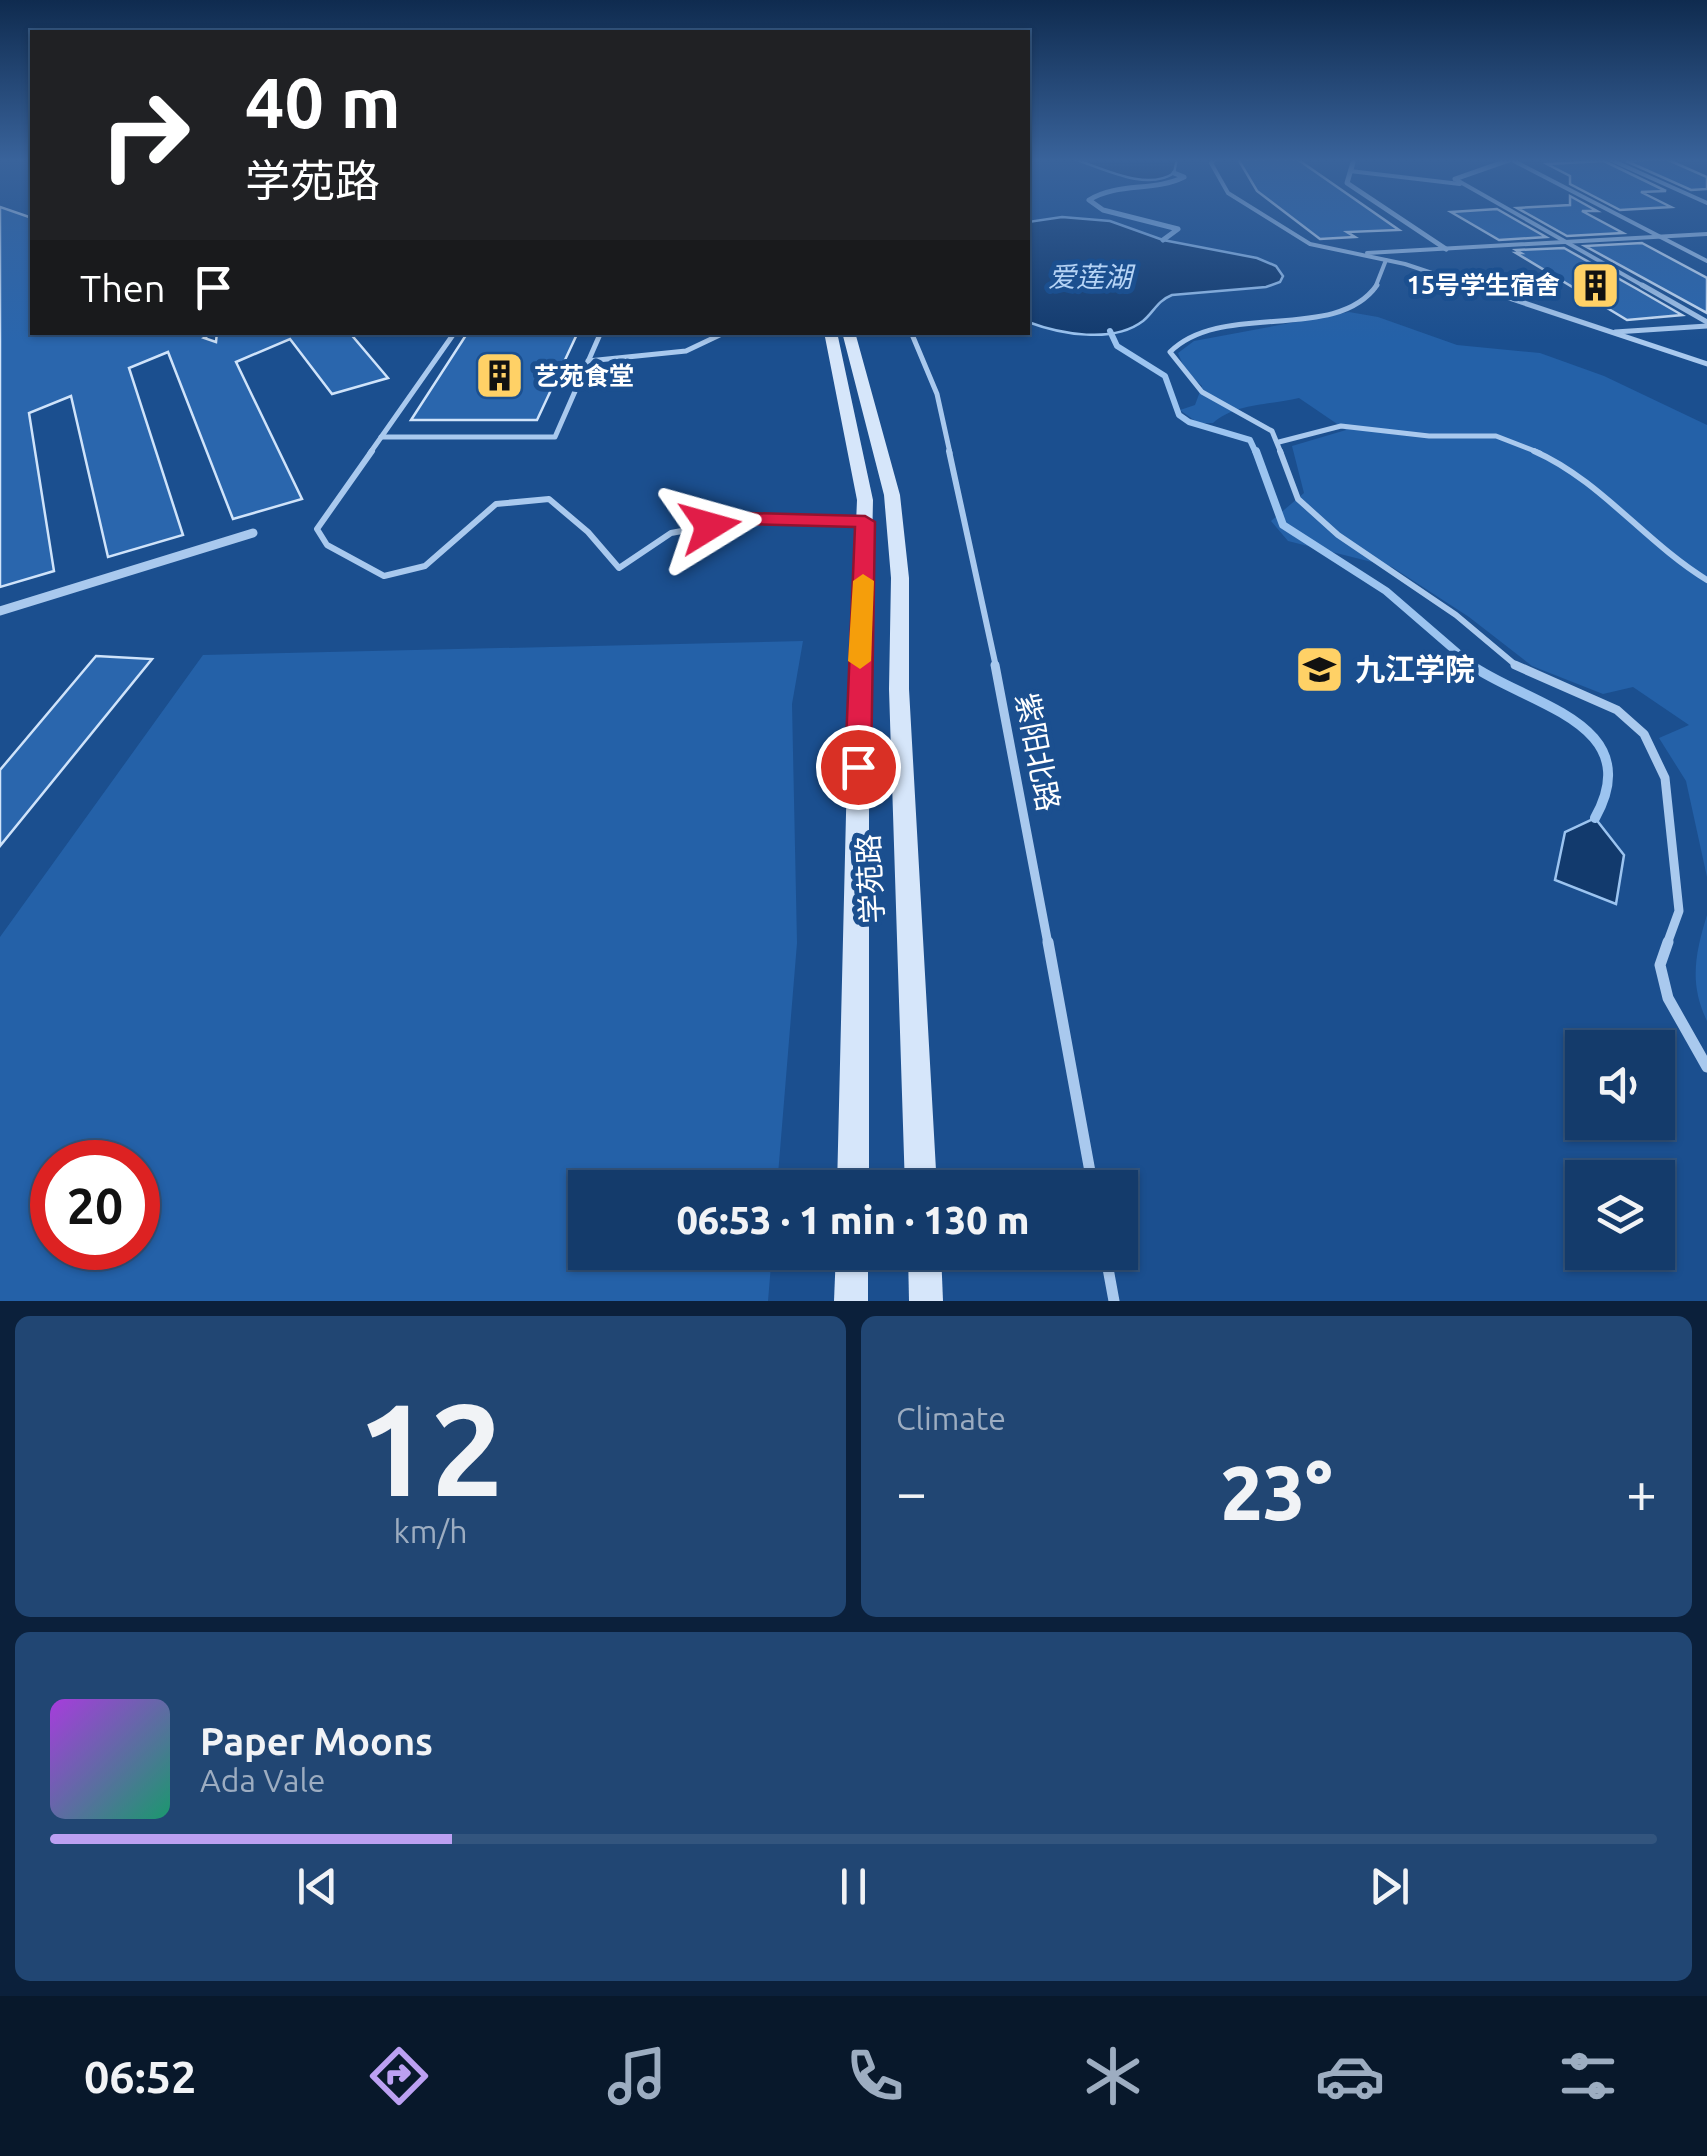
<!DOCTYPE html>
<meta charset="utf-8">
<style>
:root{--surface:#143b6b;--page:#214673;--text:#f1f3f6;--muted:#9dadc1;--line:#33557e;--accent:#bca0f2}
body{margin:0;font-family:Ubuntu,"Noto Sans SC",sans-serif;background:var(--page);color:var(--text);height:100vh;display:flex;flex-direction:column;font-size:38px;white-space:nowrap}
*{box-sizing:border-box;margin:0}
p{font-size:32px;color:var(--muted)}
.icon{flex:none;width:55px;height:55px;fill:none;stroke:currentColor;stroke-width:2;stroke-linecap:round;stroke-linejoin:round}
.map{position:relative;height:1301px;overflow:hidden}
.sheet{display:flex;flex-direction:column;gap:15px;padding:15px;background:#0b203b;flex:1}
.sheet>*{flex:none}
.top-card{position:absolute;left:30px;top:30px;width:1000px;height:305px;border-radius:0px;box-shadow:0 2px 8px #0004,0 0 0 2px var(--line);background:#202124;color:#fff;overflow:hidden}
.tools{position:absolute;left:1565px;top:1030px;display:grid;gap:20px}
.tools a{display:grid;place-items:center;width:110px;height:110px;border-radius:0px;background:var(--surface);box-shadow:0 2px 8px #0004,0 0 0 2px var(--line);font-size:50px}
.speed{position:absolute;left:30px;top:1140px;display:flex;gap:20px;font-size:50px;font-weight:700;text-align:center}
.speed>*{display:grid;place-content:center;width:130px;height:130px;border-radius:50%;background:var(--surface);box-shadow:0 2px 8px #0004,0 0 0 2px var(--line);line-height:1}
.speed .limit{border:15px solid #d22;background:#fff;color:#111}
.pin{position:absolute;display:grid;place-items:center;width:85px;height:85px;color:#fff;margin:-42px;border:5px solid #fff;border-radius:50%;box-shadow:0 2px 10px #0007}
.me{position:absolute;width:110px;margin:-55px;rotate:82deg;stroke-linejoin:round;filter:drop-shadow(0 0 8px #0008)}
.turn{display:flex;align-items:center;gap:35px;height:210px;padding:0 50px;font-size:45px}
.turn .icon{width:130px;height:130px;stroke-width:2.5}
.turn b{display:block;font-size:70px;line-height:85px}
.then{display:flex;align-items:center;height:95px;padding:0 50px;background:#0003;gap:20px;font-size:38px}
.big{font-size:75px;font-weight:800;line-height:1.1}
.sheet .widget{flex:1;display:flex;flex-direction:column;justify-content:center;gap:15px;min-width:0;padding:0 35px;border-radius:15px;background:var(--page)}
.sheet .dial{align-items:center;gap:0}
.dial b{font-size:130px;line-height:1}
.song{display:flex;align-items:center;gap:30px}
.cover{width:120px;height:120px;border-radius:15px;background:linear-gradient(135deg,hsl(280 70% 55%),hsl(160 70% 35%))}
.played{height:10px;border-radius:5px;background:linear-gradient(90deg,var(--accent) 25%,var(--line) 25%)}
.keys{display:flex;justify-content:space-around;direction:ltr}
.heat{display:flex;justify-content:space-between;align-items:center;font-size:55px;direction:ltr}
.sheet .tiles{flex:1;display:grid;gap:15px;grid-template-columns:1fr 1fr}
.widget:last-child{grid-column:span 2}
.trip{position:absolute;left:568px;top:1170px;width:570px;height:100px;border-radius:0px;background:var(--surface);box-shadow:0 2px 8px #0004,0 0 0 2px var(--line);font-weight:800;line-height:100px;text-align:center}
.dock{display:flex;height:160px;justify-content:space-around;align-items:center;background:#08182b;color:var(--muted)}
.dock .icon{width:70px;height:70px}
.dock .selected{color:var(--accent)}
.dock b{font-size:45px;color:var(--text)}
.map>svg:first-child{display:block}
.green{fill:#2461a8;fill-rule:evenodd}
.water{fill:#123a6d;stroke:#9cc4f0;stroke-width:2.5}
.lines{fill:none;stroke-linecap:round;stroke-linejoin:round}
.stream-far3{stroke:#9cc4f0;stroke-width:5}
.stream-far2{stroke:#9cc4f0;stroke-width:6}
.stream-far1{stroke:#9cc4f0;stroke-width:8}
.stream{stroke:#9cc4f0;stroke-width:10}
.building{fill:#2a66ad;stroke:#cfe3fa;stroke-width:2.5}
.lane-far4{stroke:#a9c9ee;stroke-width:4}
.lane-far3{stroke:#a9c9ee;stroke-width:5}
.lane-far2{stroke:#a9c9ee;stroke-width:6}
.lane-far1{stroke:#a9c9ee;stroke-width:9}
.lane{stroke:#a9c9ee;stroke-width:11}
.street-far1{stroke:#a9c9ee;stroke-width:5}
.street{stroke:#a9c9ee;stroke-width:9}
.secondary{fill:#d6e6fa;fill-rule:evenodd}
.route{fill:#e11d48;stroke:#92132f;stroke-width:2.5}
.slow{fill:#f59e0b}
.labels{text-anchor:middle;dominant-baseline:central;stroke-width:10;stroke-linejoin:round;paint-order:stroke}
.far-poi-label{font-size:25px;font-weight:bold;fill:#fff;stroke:#1b4f8f;text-anchor:end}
.far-water-label{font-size:28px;font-style:italic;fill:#b5d3f5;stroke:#1b4f8f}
.poi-label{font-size:30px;font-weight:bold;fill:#fff;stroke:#1b4f8f;text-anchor:start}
.street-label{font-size:30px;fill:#fff;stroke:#1b4f8f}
</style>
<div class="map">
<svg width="1707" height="1301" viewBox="0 0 1707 1301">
<rect width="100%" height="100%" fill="#1b4f8f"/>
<g class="green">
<path d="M 1349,312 L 1378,317 L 1457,345 L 1540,353 L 1604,376 L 1707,425 L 1707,877 L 1686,781 L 1659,738 L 1689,725 L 1633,687 L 1603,694 L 1532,666 L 1469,617 L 1392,567 L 1288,541 L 1271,521 L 1304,493 L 1292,446 L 1346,430 L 1299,398 C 1271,405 1235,403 1213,423 L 1198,423 L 1180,410 L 1195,405 L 1202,386 L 1185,370 L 1178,353 L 1194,341 Z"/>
<path d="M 803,641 L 792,704 L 797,943 L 777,1187 L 585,1188 L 585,1252 L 772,1253 L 768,1301 L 0,1301 L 0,937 L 203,655 ZM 138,1162 L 138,1248 L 52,1248 L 52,1162 Z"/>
<path d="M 1707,915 L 1707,1021 C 1689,984 1695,954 1707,915 Z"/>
</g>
<g class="water">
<path d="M 1074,159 L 1177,159 L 1174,173 C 1147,192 1102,168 1074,159 Z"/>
<path d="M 1062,217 L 1110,221 L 1163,240 L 1257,258 L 1276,266 L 1283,276 L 1280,282 L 1266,287 L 1172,295 C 1157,301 1154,312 1143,321 C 1113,344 1060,334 1028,322 L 1028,222 Z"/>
<polygon points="1595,818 1624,855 1616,904 1555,880 1565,832"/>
</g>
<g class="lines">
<path class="stream-far3" d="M 1163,240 L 1178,229 L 1103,210 L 1089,200 C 1118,182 1154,192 1184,177 L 1174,173"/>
<polyline class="stream-far2" points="1110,331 1117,346 1165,376 1179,415 1189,422 1250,440 1256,453"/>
<polyline class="stream-far1" points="1256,451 1283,525 1386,591 1474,667"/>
<path class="stream" d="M 1471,665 C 1528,705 1648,723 1595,818"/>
</g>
<g class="building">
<polygon points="1238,159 1297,159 1399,230 1347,232 1355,237 1320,239 1257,191"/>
<polygon points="1666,159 1707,177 1707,189 1691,190 1626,161"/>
<polygon points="1604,161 1666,191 1641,192 1671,207 1620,210 1570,184 1570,176 1547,164"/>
<polygon points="1570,196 1597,211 1582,211 1623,233 1567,236 1517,208 1570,205"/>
<polygon points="0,207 32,218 32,332 214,332 204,338 216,342 217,332 349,332 388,378 332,394 290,339 236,362 302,499 233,519 168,352 129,368 183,535 108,557 71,396 29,413 54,571 0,587"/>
<polygon points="1497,209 1546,237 1499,240 1451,212"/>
<polygon points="1642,243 1707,278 1707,313 1585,246"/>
<polygon points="1564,248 1637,289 1682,315 1627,320 1516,253 1521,253 1516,250"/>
<polygon points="468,332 578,332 537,420 411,420"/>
<polygon points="96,656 152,659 0,846 0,770"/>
</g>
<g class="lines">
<g class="lane-far4">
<polyline points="1215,159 1211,163 1228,193 1310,244 1405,264 1477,288"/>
<polyline points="1510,159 1707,261"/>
<polyline points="1609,159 1707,203"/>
<polyline points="1350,171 1460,184"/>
<polyline points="1455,179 1647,288"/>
<polyline points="1367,253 1707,234"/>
<polyline points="1375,288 1386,260"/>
</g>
<g class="lane-far3">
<polyline points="1470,285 1707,364"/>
<polyline points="1642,285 1707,322"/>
<polyline points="911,332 937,394 950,453"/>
<polyline points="1615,332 1707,326"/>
<polyline points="588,361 686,351 726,332"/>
<polyline points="381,437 555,437 601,332"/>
<polyline points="1279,442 1341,426 1429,436 1496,436 1540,453"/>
<polyline points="370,453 455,332"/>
<path d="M 1281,453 L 1272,431 L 1202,392 L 1170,352 C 1222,300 1336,344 1377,285"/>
</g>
<g class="lane-far2">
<polyline points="372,451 317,529 327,545 384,576 425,566 496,504 549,499 588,532 619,568 671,533 747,519 865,521"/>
<polyline points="949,451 996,667"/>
<polyline points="1280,451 1298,499 1338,535 1456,615 1518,667"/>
<path d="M 1534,451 C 1600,480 1645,542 1707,580"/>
</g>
<g class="lane-far1">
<polyline points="995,665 1048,944"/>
<polyline points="1515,665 1617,710 1644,734 1665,778 1679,911 1667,944"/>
</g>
<g class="lane">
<polyline points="1048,942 1093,1188"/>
<polyline points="1668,942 1660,965 1668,998 1707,1067"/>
<polyline points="1105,1252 1114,1301"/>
</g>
<g class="street-far1">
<polyline points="1354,159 1347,183 1446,249"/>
<polyline points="1455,179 1512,159"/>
</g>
<polyline class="street" points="0,611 253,533"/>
<g class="secondary">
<polygon points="824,332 837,332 873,500 869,690 869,1188 837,1188 849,690 857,500"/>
<polygon points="842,332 855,332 900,495 909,578 909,689 937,1188 905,1188 889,689 891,578 884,495"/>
<polygon points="836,1252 868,1252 868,1301 834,1301"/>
<polygon points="908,1252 941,1252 943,1301 909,1301"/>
</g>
</g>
<linearGradient id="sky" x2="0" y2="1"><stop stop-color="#0f2b4f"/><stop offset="0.47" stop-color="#39639b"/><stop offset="1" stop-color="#39639b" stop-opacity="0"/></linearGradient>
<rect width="1707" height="341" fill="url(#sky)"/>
<polygon class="route" points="748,513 865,516 875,522 871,767 867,774 849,774 845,767 855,527 748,524 710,532 700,526 703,522"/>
<polygon class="slow" points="863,574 874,581 871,661 860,669 848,661 853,581"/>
<defs>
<symbol id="building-square" viewBox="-11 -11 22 22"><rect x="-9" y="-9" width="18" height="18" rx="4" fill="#ffd166" stroke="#1b4f8f"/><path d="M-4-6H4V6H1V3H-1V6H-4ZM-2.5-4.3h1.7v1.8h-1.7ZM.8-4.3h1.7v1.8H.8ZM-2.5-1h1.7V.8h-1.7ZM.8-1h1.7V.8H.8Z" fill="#111"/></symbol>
<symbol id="university-square" viewBox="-11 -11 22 22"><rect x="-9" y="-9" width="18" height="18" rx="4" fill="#ffd166" stroke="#1b4f8f"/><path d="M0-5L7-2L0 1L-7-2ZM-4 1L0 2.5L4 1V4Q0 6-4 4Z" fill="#111"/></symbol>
</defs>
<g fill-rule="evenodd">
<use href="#building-square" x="1568" y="258" width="55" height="55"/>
<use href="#building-square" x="472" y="348" width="55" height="55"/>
<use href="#university-square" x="1292" y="642" width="55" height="55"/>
</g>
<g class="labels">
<g class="far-poi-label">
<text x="1560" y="285">15号学生宿舍</text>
<text x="534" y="376" text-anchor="start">艺苑食堂</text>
</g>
<g class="far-water-label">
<text x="1090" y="276">爱莲湖</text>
</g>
<g class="poi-label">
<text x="1355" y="669">九江学院</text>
</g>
<g class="street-label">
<text transform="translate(1038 752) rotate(79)">紫阳北路</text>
<text transform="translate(870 879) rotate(-93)">学苑路</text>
</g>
</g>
</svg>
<div class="tools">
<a><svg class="icon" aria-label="sound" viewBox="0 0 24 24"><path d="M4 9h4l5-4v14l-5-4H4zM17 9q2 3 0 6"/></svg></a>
<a><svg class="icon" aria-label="layers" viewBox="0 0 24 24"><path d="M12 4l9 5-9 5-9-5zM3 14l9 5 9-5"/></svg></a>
</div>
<div class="speed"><div class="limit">20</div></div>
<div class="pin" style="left:858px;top:767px;background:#d93025"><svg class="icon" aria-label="arrive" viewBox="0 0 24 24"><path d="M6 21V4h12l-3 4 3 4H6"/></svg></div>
<svg class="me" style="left:710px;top:526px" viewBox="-20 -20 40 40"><path d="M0-17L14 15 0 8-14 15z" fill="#e11d48" stroke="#fff" stroke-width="4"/></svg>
<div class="trip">06:53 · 1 min · 130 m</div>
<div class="top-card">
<div class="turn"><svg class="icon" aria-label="right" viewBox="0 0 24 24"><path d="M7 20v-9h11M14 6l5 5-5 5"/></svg><div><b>40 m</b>学苑路</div></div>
<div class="then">Then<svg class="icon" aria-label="arrive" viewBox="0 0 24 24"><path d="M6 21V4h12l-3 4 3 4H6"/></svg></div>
</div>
</div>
<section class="sheet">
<div class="tiles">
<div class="widget dial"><b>12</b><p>km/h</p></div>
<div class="widget"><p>Climate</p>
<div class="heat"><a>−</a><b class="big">23°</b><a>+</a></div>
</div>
<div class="widget">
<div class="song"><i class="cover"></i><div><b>Paper Moons</b><p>Ada Vale</p></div></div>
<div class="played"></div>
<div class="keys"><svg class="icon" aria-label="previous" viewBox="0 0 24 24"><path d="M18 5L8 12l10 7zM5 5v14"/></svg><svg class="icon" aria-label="pause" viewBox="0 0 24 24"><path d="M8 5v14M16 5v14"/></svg><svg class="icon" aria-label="next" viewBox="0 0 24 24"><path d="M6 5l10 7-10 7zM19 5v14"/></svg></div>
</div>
</div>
</section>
<nav class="dock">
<b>06:52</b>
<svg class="icon selected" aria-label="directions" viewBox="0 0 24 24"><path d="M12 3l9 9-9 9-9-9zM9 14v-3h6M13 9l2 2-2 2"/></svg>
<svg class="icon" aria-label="music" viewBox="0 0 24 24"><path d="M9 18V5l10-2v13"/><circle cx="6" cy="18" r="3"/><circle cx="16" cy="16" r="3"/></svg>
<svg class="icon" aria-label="phone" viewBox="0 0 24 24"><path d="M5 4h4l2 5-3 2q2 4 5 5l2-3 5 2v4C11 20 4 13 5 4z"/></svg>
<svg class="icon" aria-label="climate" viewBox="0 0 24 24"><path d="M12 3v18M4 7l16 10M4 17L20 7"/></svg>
<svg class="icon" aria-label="car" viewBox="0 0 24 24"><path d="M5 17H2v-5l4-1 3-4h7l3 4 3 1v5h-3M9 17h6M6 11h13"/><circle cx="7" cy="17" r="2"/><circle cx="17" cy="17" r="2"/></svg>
<svg class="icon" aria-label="filters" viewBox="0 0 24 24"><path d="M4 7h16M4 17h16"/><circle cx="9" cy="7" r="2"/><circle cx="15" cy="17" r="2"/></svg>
</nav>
